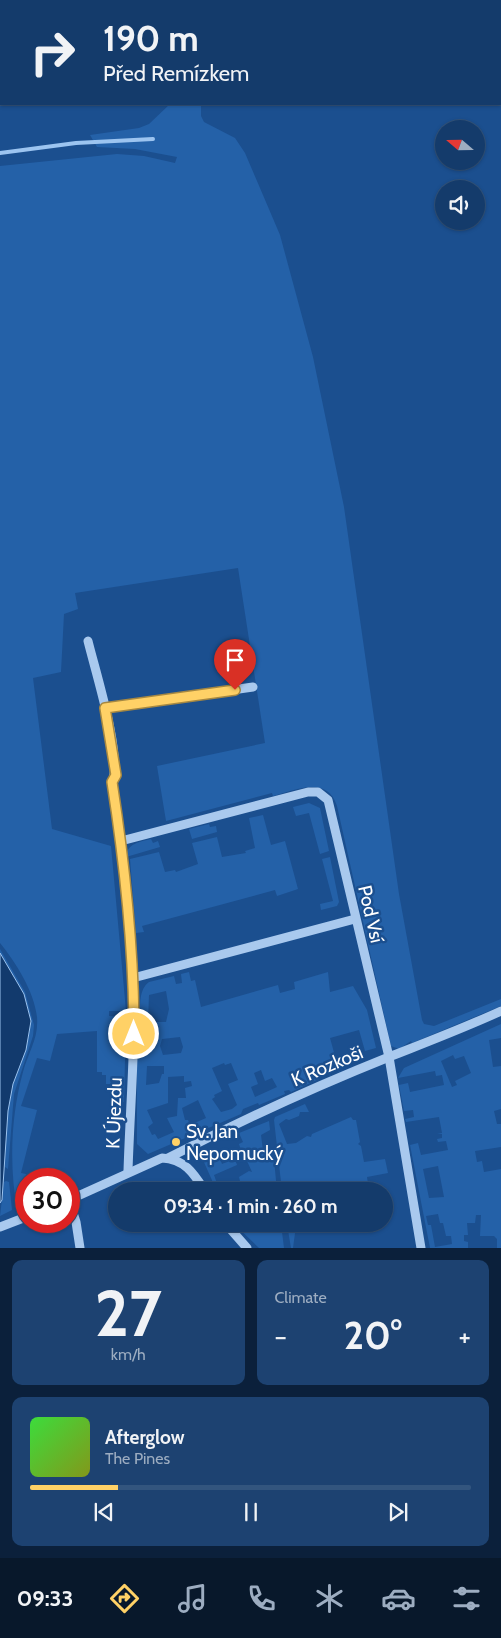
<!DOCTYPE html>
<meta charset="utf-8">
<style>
:root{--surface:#143b6b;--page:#1d4271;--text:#f1f3f6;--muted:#9dadc1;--line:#33557e;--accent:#ffd166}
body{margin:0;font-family:Cabin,sans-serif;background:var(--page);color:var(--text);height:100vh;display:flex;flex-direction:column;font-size:19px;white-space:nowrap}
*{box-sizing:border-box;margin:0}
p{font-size:16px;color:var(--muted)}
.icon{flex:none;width:28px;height:28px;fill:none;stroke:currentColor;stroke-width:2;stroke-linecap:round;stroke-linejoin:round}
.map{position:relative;height:1248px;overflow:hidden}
.sheet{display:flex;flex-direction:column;gap:12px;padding:12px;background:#0b203b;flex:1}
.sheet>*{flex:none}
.banner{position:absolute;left:0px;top:0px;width:501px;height:105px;box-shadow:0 1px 4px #0004,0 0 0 1px var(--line);background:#143b6b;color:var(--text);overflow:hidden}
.needle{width:32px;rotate:290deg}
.tools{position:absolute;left:435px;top:120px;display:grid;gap:10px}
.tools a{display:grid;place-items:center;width:50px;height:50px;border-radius:50%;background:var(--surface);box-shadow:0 1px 4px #0004,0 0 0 1px var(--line);font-size:25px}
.speed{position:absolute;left:15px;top:1168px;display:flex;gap:10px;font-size:25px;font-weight:700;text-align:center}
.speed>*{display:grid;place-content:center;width:65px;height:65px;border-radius:50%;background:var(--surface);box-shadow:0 1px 4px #0004,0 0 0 1px var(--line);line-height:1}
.speed .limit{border:8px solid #d22;background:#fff;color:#111}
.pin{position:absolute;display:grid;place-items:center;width:42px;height:42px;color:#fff;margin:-51px -21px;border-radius:50% 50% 50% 0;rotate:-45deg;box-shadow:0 0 5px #0007}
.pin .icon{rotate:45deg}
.me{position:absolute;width:55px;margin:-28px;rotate:0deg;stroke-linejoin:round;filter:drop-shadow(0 0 4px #0008)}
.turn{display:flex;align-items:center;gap:18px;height:105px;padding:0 20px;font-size:22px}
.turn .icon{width:65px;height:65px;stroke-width:2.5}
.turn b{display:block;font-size:35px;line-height:42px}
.big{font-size:38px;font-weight:700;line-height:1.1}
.sheet .tile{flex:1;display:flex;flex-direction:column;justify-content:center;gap:8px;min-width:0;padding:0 18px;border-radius:10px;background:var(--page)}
.sheet .dial{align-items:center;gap:0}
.dial b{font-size:65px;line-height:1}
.song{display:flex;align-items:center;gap:15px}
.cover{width:60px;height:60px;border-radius:8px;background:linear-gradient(135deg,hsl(120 70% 55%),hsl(70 70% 35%))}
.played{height:5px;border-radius:2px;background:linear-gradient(90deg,var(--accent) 20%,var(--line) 20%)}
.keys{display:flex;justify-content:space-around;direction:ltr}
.heat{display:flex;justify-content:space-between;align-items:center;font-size:28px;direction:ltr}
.sheet .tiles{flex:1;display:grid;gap:12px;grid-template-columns:1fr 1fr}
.tile:last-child{grid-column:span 2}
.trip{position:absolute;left:108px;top:1182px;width:285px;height:50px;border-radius:25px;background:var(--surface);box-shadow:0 1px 4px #0004,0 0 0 1px var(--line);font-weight:700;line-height:50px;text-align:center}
.tab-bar{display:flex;height:80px;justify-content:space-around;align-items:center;background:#08182b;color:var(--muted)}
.tab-bar .icon{width:35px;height:35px}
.tab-bar .current{color:var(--accent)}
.tab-bar b{font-size:22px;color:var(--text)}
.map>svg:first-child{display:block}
.green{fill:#2461a8;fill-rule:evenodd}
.water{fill:#123a6d;stroke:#9cc4f0}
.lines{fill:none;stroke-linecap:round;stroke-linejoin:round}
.stream{stroke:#9cc4f0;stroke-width:4}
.minor{stroke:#a9c9ee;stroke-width:9}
.route-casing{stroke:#a68842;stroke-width:12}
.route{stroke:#ffd166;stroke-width:9}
.poi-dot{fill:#ffd166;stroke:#1b4f8f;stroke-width:2}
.labels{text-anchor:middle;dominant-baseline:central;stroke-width:5;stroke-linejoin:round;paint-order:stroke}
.street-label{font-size:19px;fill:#fff;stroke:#1b4f8f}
.poi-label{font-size:19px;fill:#fff;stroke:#1b4f8f;text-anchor:start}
</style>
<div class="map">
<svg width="501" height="1248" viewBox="0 0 501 1248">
<rect width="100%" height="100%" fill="#1b4f8f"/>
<g class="green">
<path d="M 170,104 L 201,104 L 201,116 L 204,122 L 235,138 L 245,153 L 280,235 L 313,357 L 344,507 L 399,894 L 422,1020 L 424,1024 L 434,1026 L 501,999 L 501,1006 L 412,1043 L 411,1041 L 399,1049 L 391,1046 L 337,806 C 327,775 296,790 273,796 L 272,793 L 166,821 L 157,766 L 265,743 L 238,568 L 75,593 L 78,609 L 64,614 L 61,672 L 33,678 L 52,829 L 111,846 L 126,1011 L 109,1011 L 109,1016 L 126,1017 L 124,1102 L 113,1102 L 113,1084 L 106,1084 L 106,1075 L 102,1075 L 102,1072 L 97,1072 L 97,1031 L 57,1034 L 50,1061 L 37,1058 L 21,1106 L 37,1110 L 21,1173 L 26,1174 L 26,1178 L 29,1179 L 26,1179 L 26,1205 L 17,1209 C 9,1165 11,1115 23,1072 C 28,1053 39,1038 37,1017 C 34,991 16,963 0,943 L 0,166 L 117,154 L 144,156 L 175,163 L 177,157 L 135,149 L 97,147 L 90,135 L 139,128 L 149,124 Z"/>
<polygon points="309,803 320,808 329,851 320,854 309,813 296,816 293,807"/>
<polygon points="263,815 271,845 285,841 298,889 277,896 275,890 142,926 144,932 136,933 130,859 159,852 165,872 175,870 176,872 198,864 192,843 217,837 222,857 246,853 245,851 255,848 249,818"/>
<polygon points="209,824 210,827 216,826 217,832 192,839 189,829"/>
<path d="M 151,839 L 153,843 L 158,841 L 160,847 L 126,857 C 127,843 140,842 151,839 Z"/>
<polygon points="330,857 339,902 337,906 321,910 320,904 333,901 322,859"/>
<polygon points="0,949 25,992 34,1025 33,1036 14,1094 8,1169 5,1167 7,1116 13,1084 26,1050 31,1021 24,994 0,953"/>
<path d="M 189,972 L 191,981 L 195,980 L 201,1007 L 278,985 L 280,993 L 295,989 L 294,982 L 328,972 L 330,992 L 353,986 L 367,1010 L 376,1048 L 365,1051 L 359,1030 L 330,1038 L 340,1074 L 336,1066 L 328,1069 L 331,1077 L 326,1070 L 319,1073 L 319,1079 L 291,1092 L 289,1090 L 284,1091 L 285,1094 L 259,1105 L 258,1103 L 243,1109 L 241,1114 L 148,1154 L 137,1144 L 137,1036 C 144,1020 134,993 149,982 L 174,976 L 176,984 L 182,983 L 181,974 ZM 166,991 L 169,1009 L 166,1022 L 148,1022 L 149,995 ZM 180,1037 L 183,1047 L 181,1053 L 163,1055 L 160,1046 L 162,1039 ZM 224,1063 L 225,1065 L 231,1063 L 238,1080 L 228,1084 L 237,1105 L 232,1109 L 221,1112 L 212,1099 L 215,1097 L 214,1095 L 222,1091 L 212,1068 ZM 147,1066 L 164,1066 L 164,1074 L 162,1074 L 159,1083 L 146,1085 ZM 261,1070 L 265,1081 L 272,1078 L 277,1087 L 255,1097 L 251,1087 L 258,1084 L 254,1073 ZM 184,1076 L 184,1082 L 191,1081 L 192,1086 L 185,1088 L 186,1098 L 178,1098 L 177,1116 L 167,1118 L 174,1132 L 158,1139 L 155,1134 L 152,1135 L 148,1127 L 153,1123 L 147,1110 L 168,1103 L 168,1077 ZM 198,1100 L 206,1118 L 190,1125 L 188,1120 L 185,1120 L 182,1108 Z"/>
<path d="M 501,1024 L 501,1038 L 489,1040 L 493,1067 L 501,1066 L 501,1109 L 494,1111 L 497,1124 L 501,1124 L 501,1147 L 475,1151 L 477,1162 L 482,1161 L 484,1172 L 501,1169 L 501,1248 L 497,1248 L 497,1239 L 494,1236 L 480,1236 L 481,1215 L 476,1215 L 475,1223 L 467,1223 L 468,1235 L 464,1235 L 464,1241 L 468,1242 L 468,1248 L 430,1248 L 410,1145 L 418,1143 L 421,1155 L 448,1150 L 446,1141 L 438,1142 L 437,1139 L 442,1138 L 442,1134 L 437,1134 L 442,1133 L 439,1117 L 406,1122 L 405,1119 L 414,1117 L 413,1110 L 404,1111 L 399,1085 L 408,1083 L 410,1092 L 444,1085 L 442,1075 L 436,1076 L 435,1071 L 398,1078 L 404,1068 ZM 453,1055 L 455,1059 L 464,1056 L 471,1073 L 455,1081 L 457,1085 L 452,1087 L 441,1061 ZM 438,1166 L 444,1197 L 429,1198 L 423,1169 ZM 438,1214 L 440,1223 L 443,1223 L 446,1236 L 451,1236 L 452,1244 L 435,1247 L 431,1225 L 428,1225 L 426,1216 Z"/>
<polygon points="305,1104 309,1112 300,1112 299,1116 289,1120 286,1119 279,1124 287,1144 296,1143 307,1136 311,1137 312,1134 351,1117 353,1120 356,1120 360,1142 358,1144 361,1146 364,1162 385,1159 388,1173 367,1177 369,1191 282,1191 274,1120 275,1117"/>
<polygon points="269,1121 270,1130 261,1135 263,1151 258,1152 256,1149 235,1159 237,1165 214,1175 218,1186 230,1181 232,1185 240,1181 239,1177 249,1171 252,1172 247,1161 273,1149 277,1191 220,1191 217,1186 215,1187 199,1151 203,1149 210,1164 220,1159 222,1164 231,1160 229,1155 241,1150 239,1144 243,1142 239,1133"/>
<polygon points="6,1181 9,1182 12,1210 0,1216 4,1182"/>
<polygon points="234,1224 281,1224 284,1248 259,1248"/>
<polygon points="287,1224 302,1224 296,1226 293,1248 291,1248"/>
</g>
<polygon class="water" points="0,953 24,994 31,1021 26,1050 13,1084 8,1111 2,1200 0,1203"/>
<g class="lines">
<polyline class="stream" points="0,153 76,143 153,139"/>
<g class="minor">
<path d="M 88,641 C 95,670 123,758 112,782 C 122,847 131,913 133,978 C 136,1042 130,1107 128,1171"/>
<polyline points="105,708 253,687"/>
<polyline points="121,841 308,792 318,792 328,800 389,1057 421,1248"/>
<polyline points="133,978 355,919"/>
<path d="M 168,1158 C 240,1121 314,1087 389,1057 C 427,1042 464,1028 501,1011"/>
<path d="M 69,1200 L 162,1158 C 185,1159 194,1174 205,1191"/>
<polyline points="69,1200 76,1222 80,1248"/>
<polyline points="226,1224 247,1248"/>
<polyline points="0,1227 26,1217"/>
</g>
</g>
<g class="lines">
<defs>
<path id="route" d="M 134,1034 C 134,949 125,866 112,782 L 116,775 L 105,708 L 235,690"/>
</defs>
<use href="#route" class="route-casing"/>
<use href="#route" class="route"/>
</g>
<circle class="poi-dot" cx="176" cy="1142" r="5"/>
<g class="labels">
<g class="street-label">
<text transform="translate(371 914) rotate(77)">Pod Vsí</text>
<text transform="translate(327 1066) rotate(-23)">K Rozkoši</text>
<text transform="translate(114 1113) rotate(-88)">K Újezdu</text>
</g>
<g class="poi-label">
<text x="186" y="1131">Sv. Jan<tspan x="186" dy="22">Nepomucký</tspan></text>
</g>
</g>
</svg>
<div class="tools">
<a><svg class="needle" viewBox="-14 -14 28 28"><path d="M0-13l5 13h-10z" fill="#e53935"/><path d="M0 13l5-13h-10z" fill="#9dadc1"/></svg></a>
<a><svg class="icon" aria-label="sound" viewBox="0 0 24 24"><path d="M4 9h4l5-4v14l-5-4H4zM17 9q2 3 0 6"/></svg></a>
</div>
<div class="speed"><div class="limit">30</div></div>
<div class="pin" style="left:235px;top:690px;background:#d93025"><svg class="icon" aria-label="arrive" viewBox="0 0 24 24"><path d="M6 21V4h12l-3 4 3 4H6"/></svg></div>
<svg class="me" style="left:134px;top:1034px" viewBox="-20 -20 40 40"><circle r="17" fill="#ffd166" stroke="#fff" stroke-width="3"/><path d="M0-11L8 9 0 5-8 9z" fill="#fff"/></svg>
<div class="trip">09:34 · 1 min · 260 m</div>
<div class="banner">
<div class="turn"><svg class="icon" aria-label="right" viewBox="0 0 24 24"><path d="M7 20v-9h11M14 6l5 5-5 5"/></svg><div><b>190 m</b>Před Remízkem</div></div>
</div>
</div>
<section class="sheet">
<div class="tiles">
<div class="tile dial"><b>27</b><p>km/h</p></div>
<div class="tile"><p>Climate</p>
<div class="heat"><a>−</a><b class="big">20°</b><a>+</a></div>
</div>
<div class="tile">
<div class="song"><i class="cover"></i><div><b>Afterglow</b><p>The Pines</p></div></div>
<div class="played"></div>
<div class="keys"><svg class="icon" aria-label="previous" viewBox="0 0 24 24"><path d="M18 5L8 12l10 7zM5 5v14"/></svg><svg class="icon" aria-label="pause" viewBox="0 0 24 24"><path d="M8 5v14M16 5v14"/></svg><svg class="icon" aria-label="next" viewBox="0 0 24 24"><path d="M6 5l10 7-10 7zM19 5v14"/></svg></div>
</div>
</div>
</section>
<nav class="tab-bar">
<b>09:33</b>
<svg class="icon current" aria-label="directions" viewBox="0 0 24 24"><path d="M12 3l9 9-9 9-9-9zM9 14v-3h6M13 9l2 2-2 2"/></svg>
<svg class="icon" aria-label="music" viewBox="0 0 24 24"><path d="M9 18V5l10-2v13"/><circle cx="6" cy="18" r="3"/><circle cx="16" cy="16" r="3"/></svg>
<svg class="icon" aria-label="phone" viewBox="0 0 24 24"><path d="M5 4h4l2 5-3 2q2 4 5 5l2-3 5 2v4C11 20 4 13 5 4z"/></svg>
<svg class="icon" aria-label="climate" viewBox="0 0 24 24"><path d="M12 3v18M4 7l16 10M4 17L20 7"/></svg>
<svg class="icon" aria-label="car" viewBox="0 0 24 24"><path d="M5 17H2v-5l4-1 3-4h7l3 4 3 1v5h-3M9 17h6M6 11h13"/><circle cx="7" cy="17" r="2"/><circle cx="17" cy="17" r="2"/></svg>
<svg class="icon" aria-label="filters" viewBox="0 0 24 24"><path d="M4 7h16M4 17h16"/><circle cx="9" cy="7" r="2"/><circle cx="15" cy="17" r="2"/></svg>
</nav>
